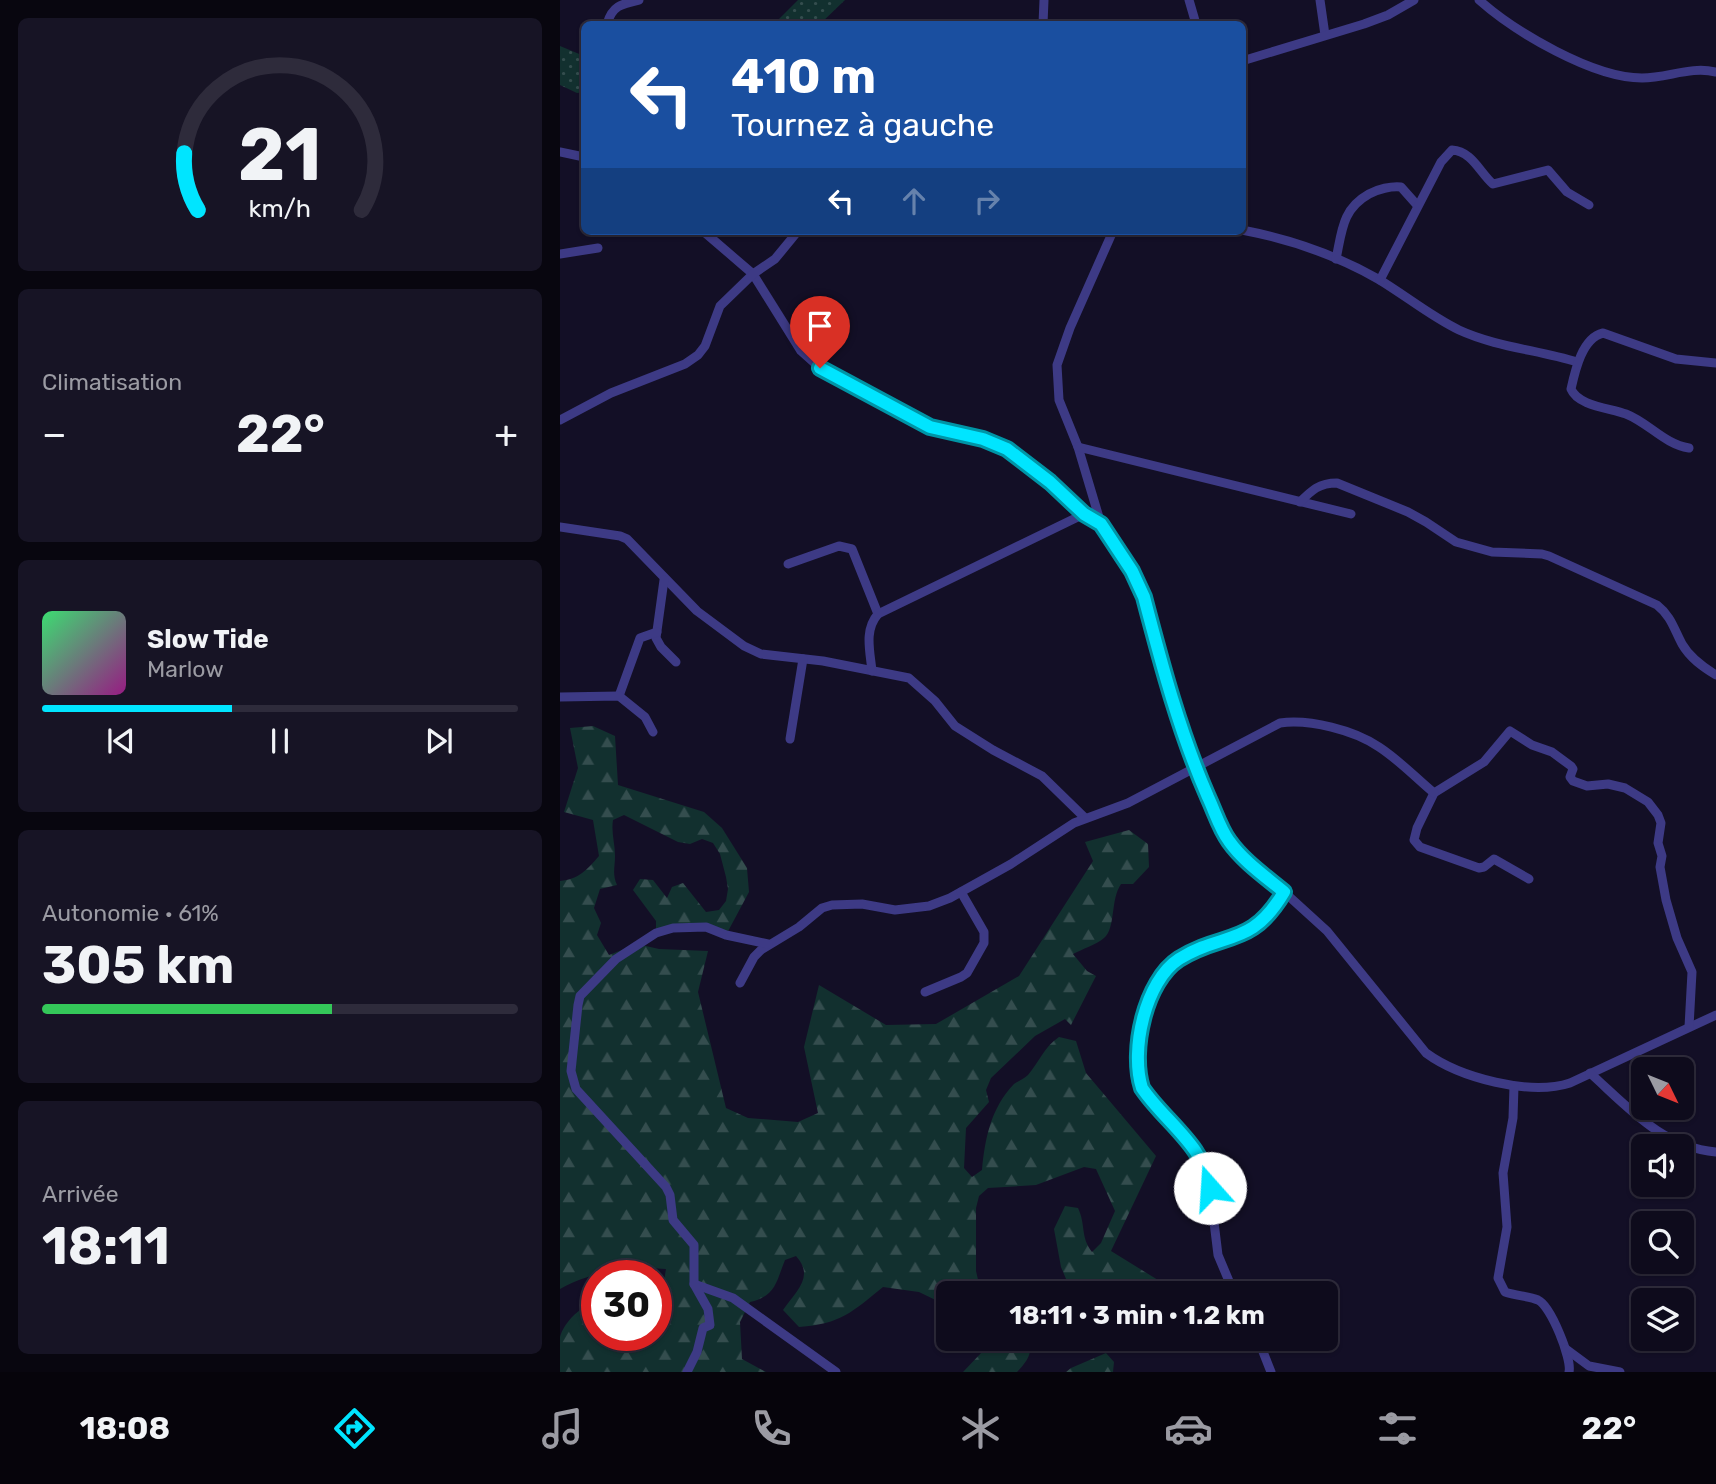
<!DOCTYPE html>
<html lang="fr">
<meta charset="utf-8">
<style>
:root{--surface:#0e0b1c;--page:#171425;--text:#f1f3f6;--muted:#9b9ba3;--line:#2e2b3b;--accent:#00e5ff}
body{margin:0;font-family:Rubik,sans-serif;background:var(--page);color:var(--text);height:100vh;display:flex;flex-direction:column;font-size:26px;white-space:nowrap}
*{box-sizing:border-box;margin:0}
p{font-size:23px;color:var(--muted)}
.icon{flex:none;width:38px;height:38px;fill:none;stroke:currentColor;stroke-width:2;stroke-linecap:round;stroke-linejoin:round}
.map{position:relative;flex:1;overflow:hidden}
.details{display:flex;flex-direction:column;gap:18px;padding:18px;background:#08060f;width:560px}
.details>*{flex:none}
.guide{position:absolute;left:21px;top:21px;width:665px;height:214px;border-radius:10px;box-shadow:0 2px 5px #0004,0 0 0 2px var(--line);background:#1a4fa0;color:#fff;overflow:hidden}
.needle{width:46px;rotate:133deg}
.fabs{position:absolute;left:1071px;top:1057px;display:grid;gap:14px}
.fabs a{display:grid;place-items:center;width:63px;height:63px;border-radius:10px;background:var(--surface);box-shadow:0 2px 5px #0004,0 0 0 2px var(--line);font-size:35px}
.speed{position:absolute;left:21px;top:1260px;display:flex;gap:14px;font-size:35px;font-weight:700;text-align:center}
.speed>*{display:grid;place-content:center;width:91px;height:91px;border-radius:50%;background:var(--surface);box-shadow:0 2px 5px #0004,0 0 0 2px var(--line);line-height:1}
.speed .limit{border:10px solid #d22;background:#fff;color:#111}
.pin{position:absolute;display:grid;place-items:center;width:60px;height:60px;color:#fff;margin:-72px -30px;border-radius:50% 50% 50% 0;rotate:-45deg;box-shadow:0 0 7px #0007}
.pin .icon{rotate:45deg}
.me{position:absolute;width:77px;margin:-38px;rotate:341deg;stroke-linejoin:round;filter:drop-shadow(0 0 5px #0008)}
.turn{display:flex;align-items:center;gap:24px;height:147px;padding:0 35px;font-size:32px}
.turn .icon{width:91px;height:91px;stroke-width:2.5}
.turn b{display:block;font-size:49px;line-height:60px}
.lanes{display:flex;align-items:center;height:66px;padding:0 35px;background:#0003;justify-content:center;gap:35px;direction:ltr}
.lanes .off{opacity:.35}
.big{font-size:52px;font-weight:700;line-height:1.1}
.details .card{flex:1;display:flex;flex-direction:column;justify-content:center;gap:10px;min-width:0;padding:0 24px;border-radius:10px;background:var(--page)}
.details .dial{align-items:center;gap:0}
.dial svg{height:182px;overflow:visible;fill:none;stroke:var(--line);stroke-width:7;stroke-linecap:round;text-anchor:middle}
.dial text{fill:var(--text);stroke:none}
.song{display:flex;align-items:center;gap:21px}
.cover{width:84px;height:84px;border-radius:10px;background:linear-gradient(135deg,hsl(140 70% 55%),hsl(310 70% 35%))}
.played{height:7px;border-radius:4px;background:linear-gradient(90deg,var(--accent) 40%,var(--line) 40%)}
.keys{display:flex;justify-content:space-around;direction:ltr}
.heat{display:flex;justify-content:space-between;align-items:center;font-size:38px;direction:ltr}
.charge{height:10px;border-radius:5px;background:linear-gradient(90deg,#34c759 61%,var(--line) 0)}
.trip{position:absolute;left:376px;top:1281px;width:402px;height:70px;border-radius:10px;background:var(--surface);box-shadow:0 2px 5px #0004,0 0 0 2px var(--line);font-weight:700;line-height:70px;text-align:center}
.tabs{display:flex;height:112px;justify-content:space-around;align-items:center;background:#06040b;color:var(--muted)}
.tabs .icon{width:49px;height:49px}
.tabs .active{color:var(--accent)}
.tabs b{font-size:32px;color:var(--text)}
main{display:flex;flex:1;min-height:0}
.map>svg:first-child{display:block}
.grass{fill:url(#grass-dots)}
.forest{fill:url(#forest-firs)}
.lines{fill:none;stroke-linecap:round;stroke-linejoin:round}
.minor{stroke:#3d3a85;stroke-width:9}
.route-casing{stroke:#0095a6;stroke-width:18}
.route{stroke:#00e5ff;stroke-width:12}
</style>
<main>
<section class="details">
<div class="card dial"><svg viewBox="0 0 100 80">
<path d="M14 69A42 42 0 1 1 86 69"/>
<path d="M14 69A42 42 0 0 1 8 44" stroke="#00e5ff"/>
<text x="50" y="56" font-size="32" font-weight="700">21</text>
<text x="50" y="72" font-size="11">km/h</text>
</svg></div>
<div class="card"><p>Climatisation</p>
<div class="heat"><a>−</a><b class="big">22°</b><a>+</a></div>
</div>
<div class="card">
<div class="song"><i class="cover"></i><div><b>Slow Tide</b><p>Marlow</p></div></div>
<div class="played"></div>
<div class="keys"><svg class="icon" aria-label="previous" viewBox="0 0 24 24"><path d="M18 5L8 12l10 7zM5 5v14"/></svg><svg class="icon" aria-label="pause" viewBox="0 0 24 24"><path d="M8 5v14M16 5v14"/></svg><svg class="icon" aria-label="next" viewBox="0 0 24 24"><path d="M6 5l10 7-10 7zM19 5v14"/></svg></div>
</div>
<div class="card"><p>Autonomie · 61%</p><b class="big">305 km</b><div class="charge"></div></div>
<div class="card"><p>Arrivée</p><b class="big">18:11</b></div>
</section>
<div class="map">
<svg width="1156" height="1372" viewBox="0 0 1156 1372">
<defs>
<pattern id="grass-dots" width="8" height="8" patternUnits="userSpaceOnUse" patternTransform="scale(1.75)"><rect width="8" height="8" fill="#12302f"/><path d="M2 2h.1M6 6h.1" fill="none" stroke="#344d4e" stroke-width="1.8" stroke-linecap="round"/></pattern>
<pattern id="forest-firs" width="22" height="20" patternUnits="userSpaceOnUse" patternTransform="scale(1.75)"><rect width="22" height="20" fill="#12302f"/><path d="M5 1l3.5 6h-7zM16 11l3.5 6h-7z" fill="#344d4e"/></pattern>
</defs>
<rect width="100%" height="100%" fill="#130f26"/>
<g class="grass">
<polygon points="238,0 285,0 260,24 206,24 218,20"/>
<polygon points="0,46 24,56 24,92 17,93 0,85"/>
</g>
<g class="forest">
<path d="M 33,726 L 55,736 L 58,785 L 144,812 L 162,828 L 187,868 L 189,892 L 166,935 L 146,927 L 96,933 L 96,921 L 73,890 L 80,879 L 93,880 L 107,898 L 112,887 L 123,883 L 146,912 L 159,910 L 166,901 L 168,889 L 166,877 L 160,854 L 153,843 L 142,839 L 130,844 L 118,842 L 64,815 L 53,820 C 51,833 55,843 55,856 C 55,867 52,874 57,885 L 40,889 L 34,908 L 41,923 L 37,935 L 49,955 L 77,944 L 99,949 L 148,951 L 138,992 L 166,1108 L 188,1118 L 238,1122 L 258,1113 L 244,1047 L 259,985 L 326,1025 L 376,1024 L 459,976 L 533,861 L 525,842 L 569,830 L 588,844 L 589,867 L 573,884 L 561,884 C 550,900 556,928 544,938 C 536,945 522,949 513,954 L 527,971 L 536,976 L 511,1025 L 505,1019 L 475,1036 L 431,1078 L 426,1090 L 429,1102 L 406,1128 L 404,1168 L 412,1177 L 422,1170 C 425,1138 431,1108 454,1084 C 458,1081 464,1079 468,1075 C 479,1062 484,1047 499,1037 L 516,1041 L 526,1073 L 596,1156 L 551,1251 L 619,1293 L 512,1293 L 501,1267 L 494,1229 L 505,1206 L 518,1208 C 526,1225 520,1237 532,1252 L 541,1243 L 555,1211 L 536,1169 L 524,1167 L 476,1185 L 428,1188 L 419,1196 L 416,1208 L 416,1271 L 419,1284 L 429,1293 L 388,1293 L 388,1306 L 359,1292 L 323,1287 C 292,1312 281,1324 239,1327 L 223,1310 C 236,1291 255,1277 236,1256 L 225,1260 C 216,1282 216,1296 190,1302 L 180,1322 L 182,1359 L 206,1372 L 0,1372 C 0,1361 0,1347 0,1337 C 4,1322 22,1304 37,1303 L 37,1335 L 96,1335 L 96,1290 L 104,1281 L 106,1269 C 74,1266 28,1272 0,1289 L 0,881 C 19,879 27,870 39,856 L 33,820 L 4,812 L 18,768 L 10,728 Z"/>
<path d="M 426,1339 L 469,1339 C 473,1354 467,1361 457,1372 L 403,1372 L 423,1351 Z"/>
<path d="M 543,1339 L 606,1339 C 581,1350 567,1359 543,1339 Z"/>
<polygon points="546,1353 554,1362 553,1372 506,1372 511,1368"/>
</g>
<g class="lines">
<g class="minor">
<polyline points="629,0 636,24"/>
<polyline points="760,0 765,35"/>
<path d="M 919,0 C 955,32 1033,78 1082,78 C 1108,78 1130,66 1156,72"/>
<path d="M 47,24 C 52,6 61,4 79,0"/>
<polyline points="483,24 484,0"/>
<polyline points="682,61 804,24 828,15 854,0"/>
<polyline points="0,152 24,157"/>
<path d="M 682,230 C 729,239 776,255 818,279 C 845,295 870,316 899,330 C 936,347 978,350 1017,362"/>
<polyline points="143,231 193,274 241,351 260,368 370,427 423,439 447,449 490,482 524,514"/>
<path d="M 553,231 L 510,328 L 497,365 L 499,400 L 518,447 L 541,524 L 572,571 L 584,597 L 611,699 L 635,768 L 668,841 L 767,931 L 866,1053 C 900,1078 970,1096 1010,1083 L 1156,1015"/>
<polyline points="0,254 38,248"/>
<path d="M 776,259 C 782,231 782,209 809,194 C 818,189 831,186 841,187 L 857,205"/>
<path d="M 820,280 L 881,162 L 892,150 C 912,151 920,173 933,184 L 988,170 L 1007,192 L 1029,205"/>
<polyline points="0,420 51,393 125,364 138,355 145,346 160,306 193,274 215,259 238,231"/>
<polyline points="518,447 791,514"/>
<path d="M 1129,448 C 1104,444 1089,423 1066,414 C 1050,408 1018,406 1011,389 C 1015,371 1022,338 1043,333 L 1116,359 L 1156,363"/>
<path d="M 740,502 C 752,490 759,483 777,483 L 848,512 L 866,522 L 896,542 L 932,552 L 982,554 L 989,556 L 1097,605 C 1111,616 1114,629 1122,644 C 1130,658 1143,667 1156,675"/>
<polyline points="0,527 60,536 67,539 137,611 184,646 201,654 263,661 349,678 375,701 395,726 433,750 482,776 525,818"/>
<polyline points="228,564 279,546 292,549 318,614"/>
<polyline points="104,580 96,638 101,647 116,662"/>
<path d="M 312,671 C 310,651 304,630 318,614 L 524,514 L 541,524"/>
<polyline points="59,696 80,638 97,632"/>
<polyline points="0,697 59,696 85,717 93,732"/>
<polyline points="230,739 243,659"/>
<polyline points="969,879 934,859 924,867 919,868 860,847 854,840 857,828 874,793 924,762 950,731 972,745 992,752 1011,766 1013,769 1010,777 1013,781 1027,786 1048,784 1065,788 1088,802 1098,815 1101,823 1098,843 1102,856 1100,867 1106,900 1117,938 1132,972 1129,1027"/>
<path d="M 180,983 L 194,957 L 201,950 L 239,927 L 262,908 L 272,905 L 302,904 L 335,910 L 369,906 L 390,898 L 451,864 L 514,823 L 568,803 L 720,723 C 750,719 794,730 819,747 C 839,760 856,778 874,793"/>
<polyline points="365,992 401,977 407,973 424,943 424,932 401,892"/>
<path d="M 1030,1073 C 1069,1108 1102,1147 1156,1152"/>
<path d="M 954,1086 L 953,1118 L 943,1173 L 947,1227 L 938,1278 L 945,1292 C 956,1296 968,1296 978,1300 C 991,1306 1012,1359 1009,1372"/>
<polyline points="134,1284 173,1298 276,1372"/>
<path d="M 674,1293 L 658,1255 L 648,1173 L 643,1163 L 582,1088 C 570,1051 585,981 619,960 C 664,931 692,948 724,892"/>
<polyline points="698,1339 711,1372"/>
<polyline points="1006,1349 1029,1366 1060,1372"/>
<polyline points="127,1372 137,1352 143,1328 150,1325 148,1309 134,1284 134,1245 113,1220 110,1195 106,1187 16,1089 11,1071 18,1005 20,996 56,959 96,933 113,928 146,927 166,935 208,944"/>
</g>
</g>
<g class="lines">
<defs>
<path id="route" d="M 260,368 L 370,427 L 423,439 L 447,449 L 490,482 L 524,514 L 541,524 L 572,571 L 584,597 C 602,666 620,733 648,797 C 655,812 660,829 669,841 C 683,861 706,877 724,892 C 691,948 664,931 619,959 C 585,981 570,1051 582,1088 C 604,1121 645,1146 650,1188"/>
</defs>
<use href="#route" class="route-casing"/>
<use href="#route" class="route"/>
</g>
</svg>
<div class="fabs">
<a><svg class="needle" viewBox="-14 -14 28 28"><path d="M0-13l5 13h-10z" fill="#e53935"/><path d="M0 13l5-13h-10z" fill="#9b9ba3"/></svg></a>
<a><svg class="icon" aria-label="sound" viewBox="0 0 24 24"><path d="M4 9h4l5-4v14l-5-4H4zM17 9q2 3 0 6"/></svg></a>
<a><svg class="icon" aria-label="search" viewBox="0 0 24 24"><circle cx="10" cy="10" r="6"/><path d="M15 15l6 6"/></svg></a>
<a><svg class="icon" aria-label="layers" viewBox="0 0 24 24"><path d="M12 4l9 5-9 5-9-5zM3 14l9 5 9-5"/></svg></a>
</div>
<div class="speed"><div class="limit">30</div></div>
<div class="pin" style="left:260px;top:368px;background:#d93025"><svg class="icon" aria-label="arrive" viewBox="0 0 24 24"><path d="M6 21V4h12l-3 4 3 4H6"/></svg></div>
<svg class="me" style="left:650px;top:1188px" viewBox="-20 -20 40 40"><circle r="19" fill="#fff"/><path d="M0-13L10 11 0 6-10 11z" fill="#00e5ff"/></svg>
<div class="trip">18:11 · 3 min · 1.2 km</div>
<div class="guide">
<div class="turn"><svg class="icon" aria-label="left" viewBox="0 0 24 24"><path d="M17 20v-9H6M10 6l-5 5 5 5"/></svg><div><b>410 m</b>Tournez à gauche</div></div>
<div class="lanes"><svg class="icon" aria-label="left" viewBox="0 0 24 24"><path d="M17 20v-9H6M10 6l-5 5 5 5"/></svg><svg class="icon off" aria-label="ahead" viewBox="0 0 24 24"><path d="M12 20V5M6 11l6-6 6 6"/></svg><svg class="icon off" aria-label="right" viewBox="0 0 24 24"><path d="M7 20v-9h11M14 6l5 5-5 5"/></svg></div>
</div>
</div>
</main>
<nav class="tabs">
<b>18:08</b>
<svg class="icon active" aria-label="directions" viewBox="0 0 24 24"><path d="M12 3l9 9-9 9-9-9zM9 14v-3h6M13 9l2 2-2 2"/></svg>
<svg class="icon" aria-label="music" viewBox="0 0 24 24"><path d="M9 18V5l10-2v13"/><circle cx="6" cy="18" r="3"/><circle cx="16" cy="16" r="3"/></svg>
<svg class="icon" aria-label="phone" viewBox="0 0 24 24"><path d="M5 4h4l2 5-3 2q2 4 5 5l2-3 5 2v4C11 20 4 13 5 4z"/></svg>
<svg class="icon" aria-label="climate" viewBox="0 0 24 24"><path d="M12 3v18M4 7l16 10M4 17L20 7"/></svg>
<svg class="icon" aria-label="car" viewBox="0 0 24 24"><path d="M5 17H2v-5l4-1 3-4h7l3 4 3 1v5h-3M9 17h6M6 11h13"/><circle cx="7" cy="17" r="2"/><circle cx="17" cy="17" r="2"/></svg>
<svg class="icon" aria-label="filters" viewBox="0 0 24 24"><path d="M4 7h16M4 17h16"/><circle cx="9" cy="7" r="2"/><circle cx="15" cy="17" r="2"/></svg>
<b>22°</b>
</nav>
